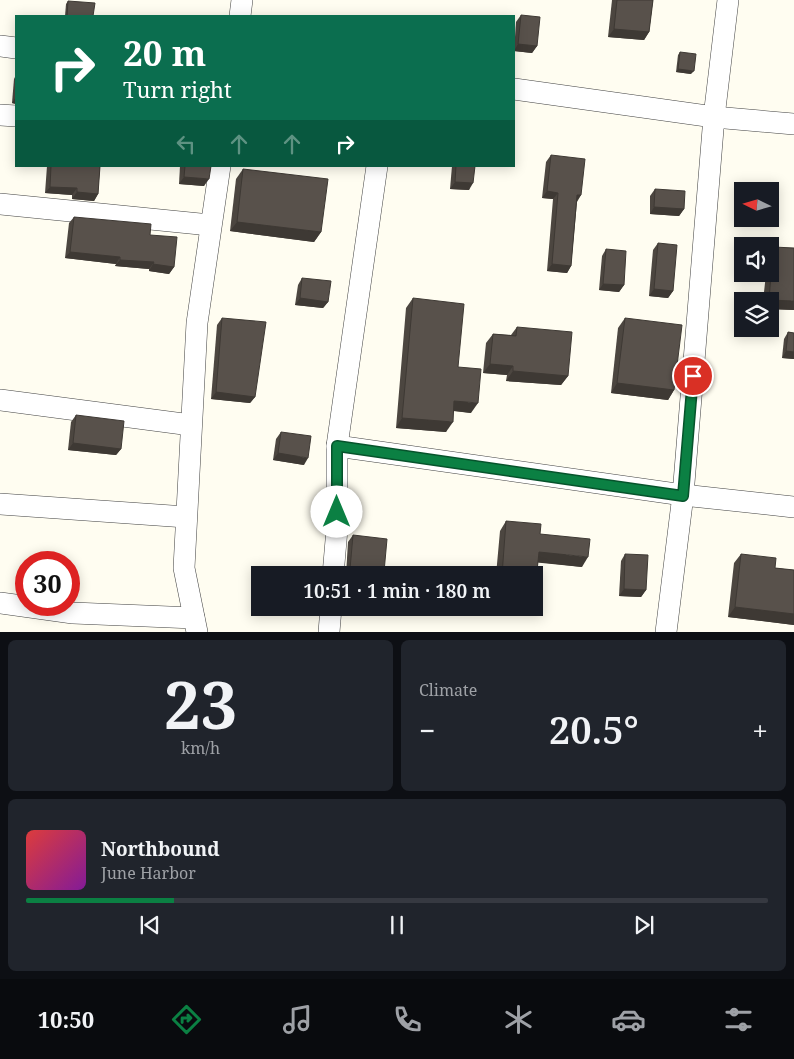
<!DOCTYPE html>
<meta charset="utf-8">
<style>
:root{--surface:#171b24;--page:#20242c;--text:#f1f3f6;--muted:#9ea1a6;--line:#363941;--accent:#0b8043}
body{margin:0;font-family:"Noto Serif",serif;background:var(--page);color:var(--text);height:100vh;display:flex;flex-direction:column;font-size:19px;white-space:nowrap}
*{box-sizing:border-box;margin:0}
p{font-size:16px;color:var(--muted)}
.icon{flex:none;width:28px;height:28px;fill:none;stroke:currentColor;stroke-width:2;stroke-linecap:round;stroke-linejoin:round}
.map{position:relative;height:632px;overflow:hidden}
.sheet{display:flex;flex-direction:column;gap:8px;padding:8px;background:#0d0f14;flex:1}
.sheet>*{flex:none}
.banner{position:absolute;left:15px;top:15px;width:500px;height:152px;border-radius:0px;box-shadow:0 2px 12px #0003;background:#0b6e4f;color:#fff;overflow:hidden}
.needle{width:32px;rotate:275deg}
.tools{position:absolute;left:734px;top:182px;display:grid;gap:10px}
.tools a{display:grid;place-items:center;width:45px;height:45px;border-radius:0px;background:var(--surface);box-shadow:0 2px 12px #0003;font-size:25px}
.speed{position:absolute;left:15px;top:551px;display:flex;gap:10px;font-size:25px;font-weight:700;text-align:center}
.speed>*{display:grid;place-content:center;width:65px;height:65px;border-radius:50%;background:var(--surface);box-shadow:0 2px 12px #0003;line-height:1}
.speed .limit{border:8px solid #d22;background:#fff;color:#111}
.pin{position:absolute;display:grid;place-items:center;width:42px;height:42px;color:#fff;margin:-21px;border:2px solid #fff;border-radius:50%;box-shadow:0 1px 5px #0007}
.me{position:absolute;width:55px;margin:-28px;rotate:0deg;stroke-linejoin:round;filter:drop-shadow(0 0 4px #0008)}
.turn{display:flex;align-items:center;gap:18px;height:105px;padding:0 25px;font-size:22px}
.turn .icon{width:65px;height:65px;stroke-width:2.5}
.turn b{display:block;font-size:35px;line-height:42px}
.lanes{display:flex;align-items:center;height:48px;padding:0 25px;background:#0003;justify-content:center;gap:25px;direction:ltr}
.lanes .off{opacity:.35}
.big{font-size:38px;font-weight:600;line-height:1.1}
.sheet .tile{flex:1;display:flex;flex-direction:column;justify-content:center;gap:8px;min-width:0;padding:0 18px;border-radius:8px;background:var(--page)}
.sheet .dial{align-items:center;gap:0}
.dial b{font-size:65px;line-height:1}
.song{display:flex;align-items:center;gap:15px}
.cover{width:60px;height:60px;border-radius:8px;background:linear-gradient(135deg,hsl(0 70% 55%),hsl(290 70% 35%))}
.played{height:5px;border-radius:2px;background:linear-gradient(90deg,var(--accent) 20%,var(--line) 20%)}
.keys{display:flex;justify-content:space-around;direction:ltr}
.heat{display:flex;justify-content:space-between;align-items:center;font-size:28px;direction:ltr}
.sheet .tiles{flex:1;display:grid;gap:8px;grid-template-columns:1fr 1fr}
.tile:last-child{grid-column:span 2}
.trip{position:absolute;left:251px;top:566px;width:292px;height:50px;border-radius:0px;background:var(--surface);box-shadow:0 2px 12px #0003;font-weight:600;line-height:50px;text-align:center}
.tab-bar{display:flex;height:80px;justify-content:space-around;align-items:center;background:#090b0e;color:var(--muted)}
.tab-bar .icon{width:35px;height:35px}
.tab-bar .on{color:var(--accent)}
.tab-bar b{font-size:22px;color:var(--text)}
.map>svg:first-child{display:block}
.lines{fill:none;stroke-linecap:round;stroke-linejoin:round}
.minor-casing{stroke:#424242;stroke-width:22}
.minor{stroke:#fff;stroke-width:21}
.wall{fill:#4c4640}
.shaded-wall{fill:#3e3934}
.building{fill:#58514b;stroke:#3e3934}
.route-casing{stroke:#07532c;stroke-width:12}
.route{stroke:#0b8043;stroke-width:9}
</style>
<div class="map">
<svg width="794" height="632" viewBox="0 0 794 632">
<rect width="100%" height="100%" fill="#fffdf1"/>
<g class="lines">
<defs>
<g id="minor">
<polyline points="240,16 242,0"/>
<polyline points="0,46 16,48"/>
<polyline points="514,89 714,117 728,0"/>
<polyline points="0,115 16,116"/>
<polyline points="377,166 337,446 683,495 794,507"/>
<polyline points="0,204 210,225"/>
<polyline points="0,400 191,425"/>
<polyline points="0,504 186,517"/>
<polyline points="333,575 337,529 337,446"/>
<polyline points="0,603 73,613 194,618"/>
<polyline points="197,632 184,568 197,323 220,166"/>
<polyline points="329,632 331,608"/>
<polyline points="666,632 683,495 714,117 794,124"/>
</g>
</defs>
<use href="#minor" class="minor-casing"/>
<use href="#minor" class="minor"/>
</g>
<g class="wall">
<polygon points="612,0 653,0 649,32 644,40 608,37"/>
<polygon points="68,1 93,16 65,16 66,4"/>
<polygon points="521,15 537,46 532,53 514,51 516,22"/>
<polygon points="680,52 691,74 676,72 678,55"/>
<polygon points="16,75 16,104 12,103 14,79"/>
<polygon points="551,155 581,195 577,202 571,266 567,273 547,271 553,199 542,198 546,162"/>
<polygon points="47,166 100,166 98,194 94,201 72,199 72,195 45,193"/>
<polygon points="180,166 211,166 204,186 179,184"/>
<polygon points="452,166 475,166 469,190 450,189"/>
<polygon points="243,169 321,232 314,242 230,231 236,179"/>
<polygon points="655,189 684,209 679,216 650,214 650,196"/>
<polygon points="74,217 150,235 174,267 169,274 149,271 149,269 115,266 116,264 65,258 69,223"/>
<polygon points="658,243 673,291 668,298 649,296 653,250"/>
<polygon points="773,247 794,310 770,309 770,301 763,301 766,274 770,274 770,251"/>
<polygon points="606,249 624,285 619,292 599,290 602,256"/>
<polygon points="302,278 328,302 323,308 295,305 298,285"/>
<polygon points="413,298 458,367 471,413 453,411 446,432 396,428 406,308"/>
<polygon points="222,318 255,397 250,403 211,399 217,325"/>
<polygon points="625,318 674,390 668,400 611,393 618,328"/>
<polygon points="517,327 568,376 561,385 506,381 507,375 483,373 486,343 493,334 511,335"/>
<polygon points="788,332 794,333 794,359 782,358 784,339"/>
<polygon points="76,415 121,449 116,455 68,450 71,422"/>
<polygon points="281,432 304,465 273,460 276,439"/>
<polygon points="506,521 540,534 582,567 538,562 535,591 535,575 496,575 500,531"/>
<polygon points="353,535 382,575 346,575 348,542"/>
<polygon points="625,554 646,590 641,597 619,596 621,561"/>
<polygon points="741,554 775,568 794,570 794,625 728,617 734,563"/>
</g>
<g class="shaded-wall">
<polygon points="614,29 649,32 644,40 608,37"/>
<polygon points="518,44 537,46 532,53 514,51"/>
<polygon points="678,69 694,71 691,74 676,72"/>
<polygon points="16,97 16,104 12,103"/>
<polygon points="184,177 209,179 204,186 179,184"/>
<polygon points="455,182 473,183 469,190 450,189"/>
<polygon points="50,187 77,188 72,195 45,193"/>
<polygon points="547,191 558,193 553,199 542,198"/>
<polygon points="77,192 98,194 94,201 72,199"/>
<polygon points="577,195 581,195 576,202"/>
<polygon points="654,207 684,209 679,216 650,214"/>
<polygon points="237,222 321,232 314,242 230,231"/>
<polygon points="70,252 120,257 116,264 65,258"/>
<polygon points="120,260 154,262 149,269 115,266"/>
<polygon points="153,264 174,267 169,274 149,271"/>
<polygon points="552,264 571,266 567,273 547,271"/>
<polygon points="603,284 624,285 619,292 599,290"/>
<polygon points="654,289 673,291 668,298 649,296"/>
<polygon points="300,298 328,302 323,308 295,305"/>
<polygon points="769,300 794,301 794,310 770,309 770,301 768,301"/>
<polygon points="786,351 794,352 794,359 782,358"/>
<polygon points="490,364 513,366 507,375 483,373"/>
<polygon points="513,371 568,376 561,385 506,381"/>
<polygon points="617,383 674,390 668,400 611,393"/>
<polygon points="216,392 255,397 250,403 211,399"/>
<polygon points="454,401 478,403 471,413 448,410"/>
<polygon points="402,418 453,422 446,432 396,428"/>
<polygon points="73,443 121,449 116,455 68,450"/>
<polygon points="278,453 308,458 304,465 273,460"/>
<polygon points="539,552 588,557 582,567 532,562"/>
<polygon points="350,569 384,572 382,575 346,575"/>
<polygon points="624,589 646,590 641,597 619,596"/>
<polygon points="735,607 794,614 794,625 728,617"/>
</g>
<g class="building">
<polygon points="617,0 653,0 649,32 614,29"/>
<polygon points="68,1 95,3 93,16 67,16"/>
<polygon points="521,15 540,17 537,46 518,44"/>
<polygon points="680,52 696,54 694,71 678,69"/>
<polygon points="551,155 585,159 581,195 577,195 571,266 552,264 558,193 547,191"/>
<polygon points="51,166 100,166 98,194 77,192 77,188 50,187"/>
<polygon points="185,166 211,166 209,179 184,177"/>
<polygon points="456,166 475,166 473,183 455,182"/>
<polygon points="243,169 328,179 321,232 237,222"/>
<polygon points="655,189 685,191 684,209 654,207"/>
<polygon points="74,217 151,224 150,235 177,237 174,267 153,264 154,262 120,260 120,257 70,252"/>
<polygon points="658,243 677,245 673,291 654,289"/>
<polygon points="773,247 794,248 794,301 769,300"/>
<polygon points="606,249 626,251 624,285 603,284"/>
<polygon points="302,278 331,281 328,302 300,298"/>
<polygon points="413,298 464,304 458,367 481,369 478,403 454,401 453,422 402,418"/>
<polygon points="222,318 266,322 255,397 216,392"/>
<polygon points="625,318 682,325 674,390 617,383"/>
<polygon points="517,327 572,332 568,376 513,371 513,366 490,364 493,334 516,336"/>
<polygon points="788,332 794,333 794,352 786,351"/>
<polygon points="76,415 124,421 121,449 73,443"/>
<polygon points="281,432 311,436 308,458 278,453"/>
<polygon points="506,521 541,524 540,534 590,539 588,557 539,552 535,590 535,575 502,575"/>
<polygon points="353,535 387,539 384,572 350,569"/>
<polygon points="625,554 648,555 646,590 624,589"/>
<polygon points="741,554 776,558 775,568 794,570 794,614 735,607"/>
</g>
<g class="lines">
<defs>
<polyline id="route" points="337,512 337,446 683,496 693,376"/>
</defs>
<use href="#route" class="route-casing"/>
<use href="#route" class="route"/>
</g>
</svg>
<div class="tools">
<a><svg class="needle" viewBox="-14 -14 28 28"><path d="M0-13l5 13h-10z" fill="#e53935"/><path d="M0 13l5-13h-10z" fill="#9ea1a6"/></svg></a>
<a><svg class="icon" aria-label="sound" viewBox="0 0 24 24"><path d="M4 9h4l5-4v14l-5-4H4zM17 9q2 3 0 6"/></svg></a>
<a><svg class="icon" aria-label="layers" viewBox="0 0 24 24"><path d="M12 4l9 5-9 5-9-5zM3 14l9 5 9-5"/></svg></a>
</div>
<div class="speed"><div class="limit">30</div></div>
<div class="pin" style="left:693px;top:376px;background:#d93025"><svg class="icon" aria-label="arrive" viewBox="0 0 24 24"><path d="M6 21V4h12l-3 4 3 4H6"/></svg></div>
<svg class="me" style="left:337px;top:512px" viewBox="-20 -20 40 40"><circle r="19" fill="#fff"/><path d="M0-13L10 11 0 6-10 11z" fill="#0b8043"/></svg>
<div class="trip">10:51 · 1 min · 180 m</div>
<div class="banner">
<div class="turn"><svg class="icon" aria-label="right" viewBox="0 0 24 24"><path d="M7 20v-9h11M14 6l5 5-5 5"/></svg><div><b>20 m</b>Turn right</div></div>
<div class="lanes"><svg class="icon off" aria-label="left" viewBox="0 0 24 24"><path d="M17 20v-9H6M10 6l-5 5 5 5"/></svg><svg class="icon off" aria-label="ahead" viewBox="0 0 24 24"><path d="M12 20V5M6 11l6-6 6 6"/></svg><svg class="icon off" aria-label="ahead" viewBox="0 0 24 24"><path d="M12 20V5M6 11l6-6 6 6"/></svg><svg class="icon" aria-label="right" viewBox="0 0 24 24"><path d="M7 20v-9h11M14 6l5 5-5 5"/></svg></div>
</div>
</div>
<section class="sheet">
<div class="tiles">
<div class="tile dial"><b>23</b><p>km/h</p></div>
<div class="tile"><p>Climate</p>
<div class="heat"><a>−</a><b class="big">20.5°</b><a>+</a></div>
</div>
<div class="tile">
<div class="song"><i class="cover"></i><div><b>Northbound</b><p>June Harbor</p></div></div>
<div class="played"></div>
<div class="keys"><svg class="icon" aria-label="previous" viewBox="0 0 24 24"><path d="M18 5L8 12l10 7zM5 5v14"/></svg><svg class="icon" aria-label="pause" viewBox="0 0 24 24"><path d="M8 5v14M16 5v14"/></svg><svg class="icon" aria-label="next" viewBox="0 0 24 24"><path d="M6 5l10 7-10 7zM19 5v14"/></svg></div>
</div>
</div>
</section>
<nav class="tab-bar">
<b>10:50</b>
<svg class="icon on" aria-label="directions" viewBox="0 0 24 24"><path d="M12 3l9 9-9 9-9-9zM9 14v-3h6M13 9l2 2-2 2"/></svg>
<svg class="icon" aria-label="music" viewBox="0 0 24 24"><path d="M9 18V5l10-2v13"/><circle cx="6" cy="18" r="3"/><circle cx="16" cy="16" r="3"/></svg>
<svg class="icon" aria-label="phone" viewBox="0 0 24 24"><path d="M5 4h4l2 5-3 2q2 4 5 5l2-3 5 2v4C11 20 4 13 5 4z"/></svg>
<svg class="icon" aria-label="climate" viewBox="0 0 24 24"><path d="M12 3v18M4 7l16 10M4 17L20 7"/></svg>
<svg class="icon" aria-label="car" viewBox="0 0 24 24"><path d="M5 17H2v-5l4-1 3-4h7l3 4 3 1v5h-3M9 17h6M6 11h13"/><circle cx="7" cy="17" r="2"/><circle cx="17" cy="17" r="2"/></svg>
<svg class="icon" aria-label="filters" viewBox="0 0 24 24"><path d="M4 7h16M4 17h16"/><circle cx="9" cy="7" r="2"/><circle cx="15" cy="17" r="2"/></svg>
</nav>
